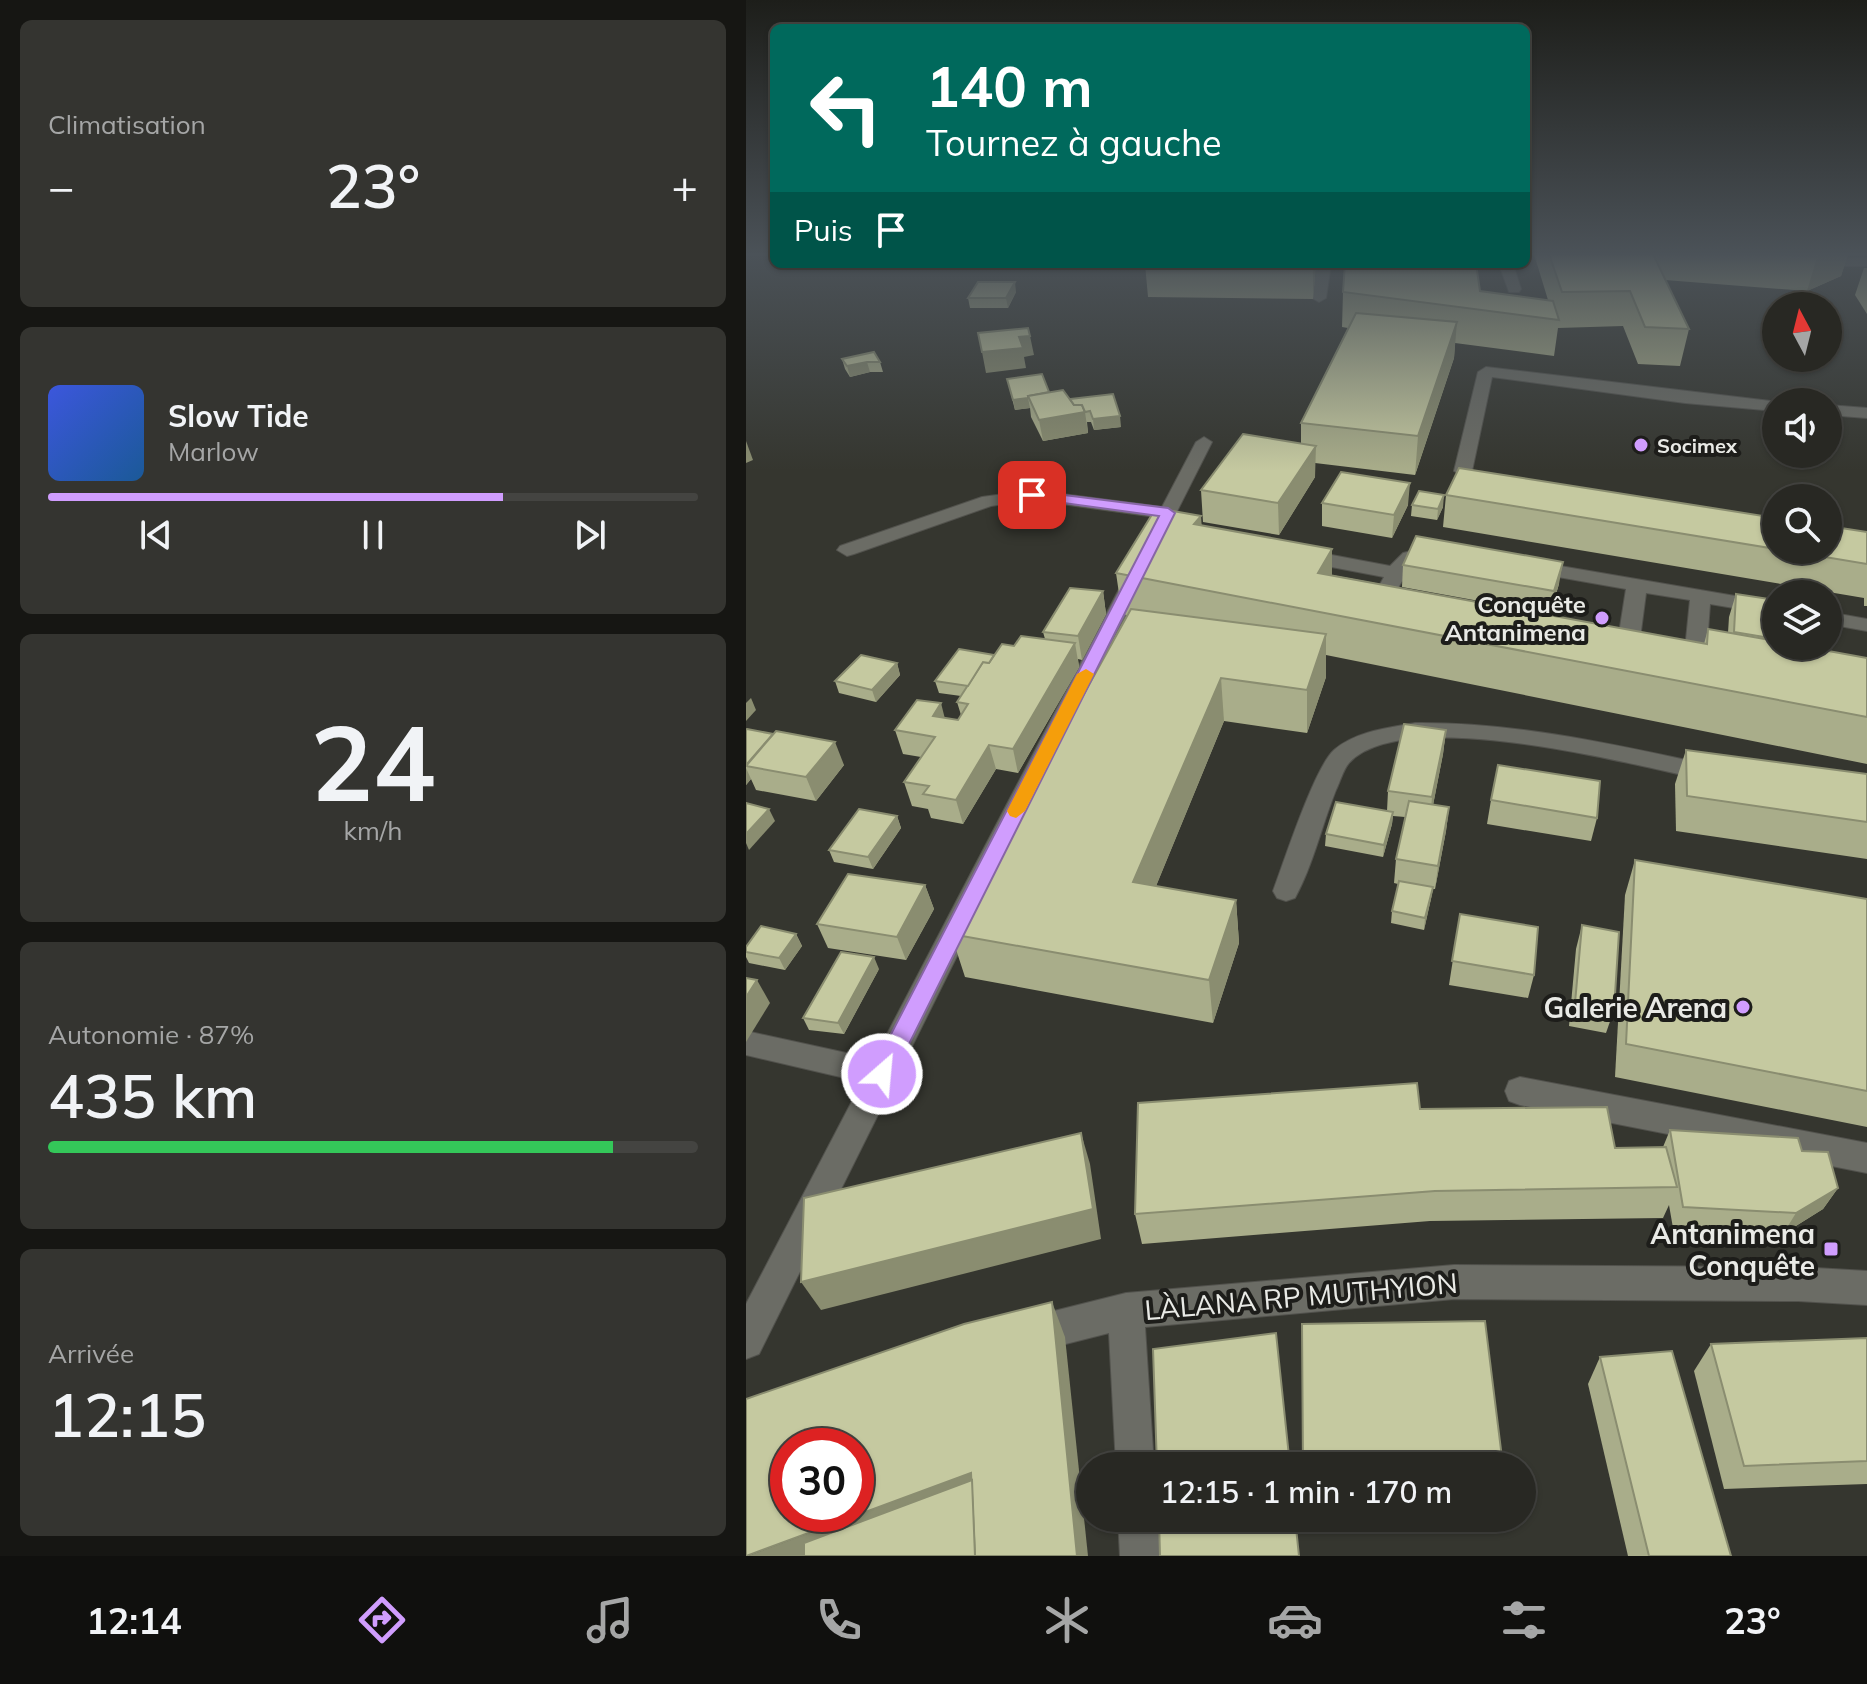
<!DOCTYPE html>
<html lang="fr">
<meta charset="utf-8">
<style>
:root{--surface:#282823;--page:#343430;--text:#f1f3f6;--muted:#a5a6a6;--line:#444441;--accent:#d09dfe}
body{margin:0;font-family:Mulish,sans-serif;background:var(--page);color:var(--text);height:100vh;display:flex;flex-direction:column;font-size:30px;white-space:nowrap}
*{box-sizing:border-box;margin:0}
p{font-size:26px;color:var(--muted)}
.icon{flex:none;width:44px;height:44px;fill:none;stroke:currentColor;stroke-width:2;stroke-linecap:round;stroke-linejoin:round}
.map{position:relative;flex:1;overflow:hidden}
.drawer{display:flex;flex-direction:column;gap:20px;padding:20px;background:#161613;width:746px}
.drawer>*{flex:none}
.top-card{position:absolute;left:24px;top:24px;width:760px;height:244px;border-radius:12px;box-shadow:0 2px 6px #0004,0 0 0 2px var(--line);background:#00695c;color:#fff;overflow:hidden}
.needle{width:52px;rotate:353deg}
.buttons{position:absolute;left:1016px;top:292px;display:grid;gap:16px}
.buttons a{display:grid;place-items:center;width:80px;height:80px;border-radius:50%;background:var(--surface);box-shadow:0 2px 6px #0004,0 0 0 2px var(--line);font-size:40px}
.speed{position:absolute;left:24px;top:1428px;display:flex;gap:16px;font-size:40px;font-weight:700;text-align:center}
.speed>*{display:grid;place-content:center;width:104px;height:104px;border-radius:50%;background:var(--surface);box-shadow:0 2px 6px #0004,0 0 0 2px var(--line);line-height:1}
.speed .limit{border:12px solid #d22;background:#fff;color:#111}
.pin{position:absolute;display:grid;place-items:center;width:68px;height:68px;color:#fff;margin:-34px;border-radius:16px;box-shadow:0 4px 12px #0006}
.me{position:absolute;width:88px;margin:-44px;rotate:27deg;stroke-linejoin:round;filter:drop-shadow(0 0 6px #0008)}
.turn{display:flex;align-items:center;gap:28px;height:168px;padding:0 24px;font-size:36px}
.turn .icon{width:104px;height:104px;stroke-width:2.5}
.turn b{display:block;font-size:56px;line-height:68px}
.then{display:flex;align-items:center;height:76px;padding:0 24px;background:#0003;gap:16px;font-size:30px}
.big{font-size:60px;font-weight:600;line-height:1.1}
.drawer .card{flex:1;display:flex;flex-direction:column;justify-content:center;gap:12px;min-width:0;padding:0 28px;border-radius:12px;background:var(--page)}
.drawer .dial{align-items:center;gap:0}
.dial b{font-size:104px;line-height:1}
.song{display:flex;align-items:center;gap:24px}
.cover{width:96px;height:96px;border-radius:12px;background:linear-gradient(135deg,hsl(230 70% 55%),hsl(210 70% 35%))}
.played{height:8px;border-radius:4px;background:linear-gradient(90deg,var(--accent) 70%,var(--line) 70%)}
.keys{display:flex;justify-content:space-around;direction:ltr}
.heat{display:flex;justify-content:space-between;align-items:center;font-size:44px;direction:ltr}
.charge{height:12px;border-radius:6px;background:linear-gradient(90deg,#34c759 87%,var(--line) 0)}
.trip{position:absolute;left:330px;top:1452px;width:460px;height:80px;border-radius:40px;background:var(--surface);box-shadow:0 2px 6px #0004,0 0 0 2px var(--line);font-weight:600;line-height:80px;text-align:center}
.dock{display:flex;height:128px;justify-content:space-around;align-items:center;background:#10100e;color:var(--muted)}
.dock .icon{width:56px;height:56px}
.dock .active{color:var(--accent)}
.dock b{font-size:36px;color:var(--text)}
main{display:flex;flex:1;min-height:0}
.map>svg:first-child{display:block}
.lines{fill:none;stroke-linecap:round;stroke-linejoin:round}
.minor-casing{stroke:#52524d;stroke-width:2}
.minor{fill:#6b6c65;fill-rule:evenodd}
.wall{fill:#a9ad8a}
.shaded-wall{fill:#8a8d70}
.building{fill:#c5c9a0;stroke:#8a8d70;stroke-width:2;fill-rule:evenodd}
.route{fill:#d09dfe;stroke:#8766a5;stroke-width:2}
.slow{fill:#f59e0b}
.poi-dot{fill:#d09dfe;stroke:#1d1d1a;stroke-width:3}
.labels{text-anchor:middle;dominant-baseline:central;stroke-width:8;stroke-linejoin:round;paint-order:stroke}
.far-poi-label{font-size:20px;font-weight:bold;fill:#e9eae6;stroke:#1d1d1a;text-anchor:start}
.poi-label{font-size:24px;font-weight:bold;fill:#e9eae6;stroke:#1d1d1a;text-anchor:end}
.near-poi-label{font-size:28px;font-weight:bold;fill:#e9eae6;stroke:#1d1d1a;text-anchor:end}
.near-street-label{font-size:28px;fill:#e9eae6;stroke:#1d1d1a}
</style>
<main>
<section class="drawer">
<div class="card"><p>Climatisation</p>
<div class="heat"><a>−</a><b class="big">23°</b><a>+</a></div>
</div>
<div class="card">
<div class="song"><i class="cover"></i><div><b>Slow Tide</b><p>Marlow</p></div></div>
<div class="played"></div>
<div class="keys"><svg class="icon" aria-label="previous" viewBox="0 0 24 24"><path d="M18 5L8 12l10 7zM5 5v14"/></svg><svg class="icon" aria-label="pause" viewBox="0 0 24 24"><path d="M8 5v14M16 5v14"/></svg><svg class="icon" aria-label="next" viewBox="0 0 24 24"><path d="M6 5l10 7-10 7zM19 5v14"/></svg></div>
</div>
<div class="card dial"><b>24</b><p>km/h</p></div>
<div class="card"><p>Autonomie · 87%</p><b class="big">435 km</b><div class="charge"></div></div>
<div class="card"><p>Arrivée</p><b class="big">12:15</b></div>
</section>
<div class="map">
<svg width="1121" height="1556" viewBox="0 0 1121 1556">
<rect width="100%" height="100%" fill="#35362f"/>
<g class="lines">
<defs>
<g id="minor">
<polygon points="1074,254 1087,254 1094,259 1121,258 1121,266 1086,266"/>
<polygon points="571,264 585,264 580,298 573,302 566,298"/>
<polygon points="753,264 767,264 775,289 773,292 763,292"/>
<polygon points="740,367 1033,402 1030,402 1030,411 939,403 746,377 726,471 717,476 708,471 732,372"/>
<polygon points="1082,405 1121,408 1121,418 1082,415"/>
<polygon points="458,437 466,442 415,543 401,543 399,539 410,517 286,500 245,506 108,554 101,556 91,550 94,546 236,497 286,490 416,507 450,442"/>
<polygon points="690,545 700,551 697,555 666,564 652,588 672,605 662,611 642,603 632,588 638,577 554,561 544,555 554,549 644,566 657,553"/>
<polygon points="785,561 1030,603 1030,615 964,604 960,659 949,666 938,659 944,600 900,593 893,646 882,652 871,646 880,589 778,571 775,567"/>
<polygon points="390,570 400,576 13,1354 0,1359 0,1304 116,1082 0,1055 0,1031 128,1059 380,576"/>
<polygon points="1082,612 1121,619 1121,631 1082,624"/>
<path d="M 669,723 C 770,722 866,744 964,765 L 972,767 L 976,773 L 972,779 L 964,781 C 891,766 658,703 603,763 C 597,770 594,782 590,790 C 576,825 567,865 549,898 L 540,901 L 531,898 L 527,891 C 538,862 568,768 588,750 C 610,731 642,728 669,723 Z"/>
<polygon points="774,1077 1121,1143 1121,1173 774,1105 763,1101 759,1091 763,1081"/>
<polygon points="708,1265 1052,1267 1121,1271 1121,1305 1052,1301 708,1299 399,1327 408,1466 370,1466 363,1333 284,1353 271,1348 266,1335 271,1322 284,1317 380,1293"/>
<polygon points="372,1518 412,1518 414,1556 374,1556"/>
</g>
</defs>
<use href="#minor" class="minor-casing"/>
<use href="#minor" class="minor"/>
</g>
<g class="wall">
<polygon points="788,254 1102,254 1095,276 1061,291 919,280 943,329 934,366 892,364 877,326 812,328 808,356 709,343 708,358 669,475 569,463 569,477 533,535 457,522 455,490 555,443 555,423 602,328 596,327 597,292 734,291 802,300"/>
<polygon points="399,264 570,264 567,299 402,297"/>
<polygon points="1118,268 1121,268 1121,314 1109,295"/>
<polygon points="270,292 262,308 224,308 222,298"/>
<polygon points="96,359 134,362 137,372 124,372 104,377 99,369"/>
<polygon points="261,379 324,399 375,427 348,430 345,422 341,422 342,433 297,441 285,417 284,408 269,410"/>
<polygon points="700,495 1030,518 1030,550 1082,550 1121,532 1121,606 1118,606 1118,598 697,527"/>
<polygon points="576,503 662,505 646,538 576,526"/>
<polygon points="666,505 697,507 691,520 665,516"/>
<polygon points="456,525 586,575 958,644 962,629 982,633 983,617 990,594 1030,600 1030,646 1072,646 1071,649 1121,658 1121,764 580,655 580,677 561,733 478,721 410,886 490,900 493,943 467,1023 219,977 205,934 381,615 376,614 370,573"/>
<polygon points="657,565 813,584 804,614 656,587"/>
<polygon points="357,591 360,614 336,660 332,659 333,667 272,773 250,769 217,824 185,818 182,809 166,806 158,782 175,757 157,754 149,730 199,718 212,720 215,715 211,702 215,696 193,693 189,681 268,646 299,639 297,632"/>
<polygon points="151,663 154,675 130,702 93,693 89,681"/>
<polygon points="0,730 98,765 70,801 10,790 5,779 0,785"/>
<polygon points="700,730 697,754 687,805 703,807 700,831 689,889 687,889 678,930 645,923 646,911 652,884 648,883 650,859 659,817 647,816 646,824 637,857 579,846 580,834 641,811 642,791"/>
<polygon points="940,750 1121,774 1121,859 930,831 929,784"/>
<polygon points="745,800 851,818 845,841 741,824"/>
<polygon points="151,816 155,828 127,869 88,862 83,850"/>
<polygon points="889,860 1121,899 1121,1127 869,1077 879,895"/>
<polygon points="179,885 188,909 160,960 82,948 71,924"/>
<polygon points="714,914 788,975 782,998 703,985"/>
<polygon points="836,925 868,1010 860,1033 823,1026 830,949"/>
<polygon points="50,934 56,946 39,970 3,963 0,957 0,947"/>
<polygon points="133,969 98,1034 63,1030 57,1018"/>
<polygon points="674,1109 869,1148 917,1147 924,1130 1056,1151 1092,1188 1077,1209 1037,1234 927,1228 923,1205 917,1218 684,1221 396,1244 389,1214"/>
<polygon points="1121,1338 1121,1484 978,1489 948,1371 965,1344"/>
<polygon points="854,1357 985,1556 882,1556 842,1384"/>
</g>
<g class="shaded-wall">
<polygon points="1078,254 1102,254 1095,276 1061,291 1071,257"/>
<polygon points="567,264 570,264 567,299"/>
<polygon points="269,282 270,292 262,308 260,298"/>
<polygon points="711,322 708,358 669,475 672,436"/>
<polygon points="284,336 288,355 278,357 280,368 240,373 236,352 273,337"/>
<polygon points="121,362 124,372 104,377 101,366"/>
<polygon points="282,398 284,408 269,410 267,400"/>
<polygon points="339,412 342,433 297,441 293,420"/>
<polygon points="374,416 375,427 348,430 347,419"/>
<polygon points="0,441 7,460 0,463"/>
<polygon points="570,446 569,477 533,535 532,503"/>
<polygon points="664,483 662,505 646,538 648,515"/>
<polygon points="698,495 697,507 691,520 692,509"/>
<polygon points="455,516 458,556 448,524"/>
<polygon points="586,549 586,590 572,573"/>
<polygon points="817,562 813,584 804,614 808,591"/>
<polygon points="357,591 360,614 336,660 332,636"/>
<polygon points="580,634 580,677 561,733 561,690"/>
<polygon points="329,643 333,667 272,773 267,749"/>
<polygon points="151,663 154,675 130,702 126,690"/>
<polygon points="475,678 478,721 394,925 387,882"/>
<polygon points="5,698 10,710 0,721 0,703"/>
<polygon points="195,703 201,727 187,716"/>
<polygon points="700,730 697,754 684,821 686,797"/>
<polygon points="89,742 98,765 70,801 60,777"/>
<polygon points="243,745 250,769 217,824 210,800"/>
<polygon points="0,768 5,779 0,785"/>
<polygon points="703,807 700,831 689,889 692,866"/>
<polygon points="23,809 29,821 3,850 0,843 0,834"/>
<polygon points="647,812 646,824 637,857 638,845"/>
<polygon points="151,816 155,828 127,869 122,857"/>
<polygon points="179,885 188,909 160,960 151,937"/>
<polygon points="687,887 685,899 678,930 679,918"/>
<polygon points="490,900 493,943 467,1023 463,980"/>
<polygon points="50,934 56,946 39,970 33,958"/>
<polygon points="128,957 133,969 98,1034 92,1023"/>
<polygon points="11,980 24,1003 0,1042 0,997"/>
<polygon points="335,1133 344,1164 355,1239 75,1310 55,1282"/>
<polygon points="1092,1188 1077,1209 1037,1234 1050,1213"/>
<polygon points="306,1302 319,1337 342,1556 331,1556"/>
<polygon points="225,1473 244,1502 102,1556 2,1556"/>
</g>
<g class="building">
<polygon points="803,254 907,254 943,329 899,327 884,291 816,292"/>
<polygon points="1029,254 1078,254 1071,257"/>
<polygon points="493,264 567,264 567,265"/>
<polygon points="599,264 730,264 734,291 807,301 813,320 597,292"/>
<polygon points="232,282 269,282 260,298 222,298"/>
<polygon points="610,313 711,322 672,436 555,423"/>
<polygon points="282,328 284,336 273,337 277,348 236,352 232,333"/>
<polygon points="128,352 134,362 121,362 101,366 96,359"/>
<polygon points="296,374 303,392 282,396 282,398 267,400 261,379"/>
<polygon points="317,390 328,405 336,405 339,412 293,420 282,396"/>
<polygon points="367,394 374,416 347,419 344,411 339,412 336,405 328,405 324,399"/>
<polygon points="497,434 570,446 532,503 455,490"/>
<polygon points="713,468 1030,518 1030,549 700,495"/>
<polygon points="595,472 664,483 648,515 576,503"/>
<polygon points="673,491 698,495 692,509 666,505"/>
<polygon points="410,508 455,516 448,524 586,549 572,573 961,644 962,629 1030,641 1030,646 1055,646 1121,658 1121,717 370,573"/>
<polygon points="1082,526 1121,532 1121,564 1037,550 1082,550"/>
<polygon points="670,536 817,562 808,591 657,565"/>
<polygon points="324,588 357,591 332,636 297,632"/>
<polygon points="990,594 1030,600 1030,639 988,632"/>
<polygon points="385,609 580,634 561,690 475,678 387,882 490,900 463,980 205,934"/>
<polygon points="275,636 329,643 267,749 243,745 210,800 177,794 183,786 158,782 189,737 149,730 171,700 195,703 187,716 212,720 222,704 211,702 237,662 243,663 256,644 268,646"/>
<polygon points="213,649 248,655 243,663 237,662 222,686 189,681"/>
<polygon points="115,655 151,663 126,690 89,681"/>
<polygon points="658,724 700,730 686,797 642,791"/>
<polygon points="1,729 27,734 0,765 0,730"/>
<polygon points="30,731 89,742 60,777 0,766"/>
<polygon points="940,750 1121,774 1121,822 941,796"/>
<polygon points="752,765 854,781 851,818 745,800"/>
<polygon points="663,801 703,807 692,866 650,859"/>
<polygon points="590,802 647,812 638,845 580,834"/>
<polygon points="0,803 23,809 0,834"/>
<polygon points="113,809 151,816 122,857 83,850"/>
<polygon points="889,860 1121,899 1121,1091 880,1044"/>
<polygon points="102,874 179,885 151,937 71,924"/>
<polygon points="653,881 687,887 679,918 646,911"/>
<polygon points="714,914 792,927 788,975 706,961"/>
<polygon points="836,925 873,932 868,1010 829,1003"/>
<polygon points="15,926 50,934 33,958 0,952 0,947"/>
<polygon points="95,952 128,957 92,1023 57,1018"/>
<polygon points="0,978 11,980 0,997"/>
<polygon points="671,1083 674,1109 861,1107 869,1148 920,1147 931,1187 689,1191 389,1214 392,1103"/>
<polygon points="924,1130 1052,1138 1056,1151 1082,1152 1092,1188 1050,1213 937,1207"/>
<polygon points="335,1133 347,1209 55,1282 58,1198"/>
<path d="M 306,1302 L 331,1556 L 229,1556 L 225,1473 L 0,1556 L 0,1399 L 218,1324 ZM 42,1446 L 110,1446 L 110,1514 L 42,1514 Z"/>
<polygon points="739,1321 757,1466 557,1466 556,1324"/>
<polygon points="530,1333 544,1466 411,1466 407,1349"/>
<polygon points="1121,1338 1121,1461 998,1466 965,1344"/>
<polygon points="926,1351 985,1556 903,1556 854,1357"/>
<polygon points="226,1480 229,1556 58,1556 58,1543"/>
<polygon points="413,1518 549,1518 553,1556 414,1556"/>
</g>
<linearGradient id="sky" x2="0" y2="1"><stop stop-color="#1d1e1a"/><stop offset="0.54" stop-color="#4b5258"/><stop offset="1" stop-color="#4b5258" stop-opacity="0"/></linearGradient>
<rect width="1121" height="471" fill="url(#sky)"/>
<polygon class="route" points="286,491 422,508 429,513 144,1082 136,1084 128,1082 125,1074 128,1067 413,516 281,498 281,492"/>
<polygon class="slow" points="340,669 348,674 279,811 270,818 264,816 261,811 331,674"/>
<g class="poi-dot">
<circle cx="895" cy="445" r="8"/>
<circle cx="856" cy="618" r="8"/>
<circle cx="997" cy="1007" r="8"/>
<rect x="1077" y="1241" width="16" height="16" rx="4"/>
</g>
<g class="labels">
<g class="far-poi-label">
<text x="911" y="445">Socimex</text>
</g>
<g class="poi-label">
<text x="840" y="604">Conquête<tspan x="840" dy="28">Antanimena</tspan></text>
</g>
<g class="near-poi-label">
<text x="981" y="1007">Galerie Arena</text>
<text x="1069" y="1233">Antanimena<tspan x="1069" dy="32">Conquête</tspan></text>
</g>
<g class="near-street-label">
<text transform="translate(555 1296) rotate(-5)">LÀLANA RP MUTHYION</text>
</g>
</g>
</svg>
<div class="buttons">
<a><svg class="needle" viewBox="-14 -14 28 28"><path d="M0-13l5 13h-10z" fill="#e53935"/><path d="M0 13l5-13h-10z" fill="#a5a6a6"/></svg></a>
<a><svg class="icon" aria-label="sound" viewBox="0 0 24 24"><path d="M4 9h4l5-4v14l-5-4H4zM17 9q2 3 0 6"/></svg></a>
<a><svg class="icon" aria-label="search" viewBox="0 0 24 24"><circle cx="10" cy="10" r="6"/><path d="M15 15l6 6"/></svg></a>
<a><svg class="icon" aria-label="layers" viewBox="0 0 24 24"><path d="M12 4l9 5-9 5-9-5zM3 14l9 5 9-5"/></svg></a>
</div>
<div class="speed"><div class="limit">30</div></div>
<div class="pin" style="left:286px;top:495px;background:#d93025"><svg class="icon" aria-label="arrive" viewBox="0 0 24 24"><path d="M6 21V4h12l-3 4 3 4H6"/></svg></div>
<svg class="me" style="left:136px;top:1074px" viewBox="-20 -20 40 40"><circle r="17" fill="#d09dfe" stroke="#fff" stroke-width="3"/><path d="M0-11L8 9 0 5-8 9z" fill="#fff"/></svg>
<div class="trip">12:15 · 1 min · 170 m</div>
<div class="top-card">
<div class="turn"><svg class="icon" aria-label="left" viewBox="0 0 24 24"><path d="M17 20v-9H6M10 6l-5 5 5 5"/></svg><div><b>140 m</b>Tournez à gauche</div></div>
<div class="then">Puis<svg class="icon" aria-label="arrive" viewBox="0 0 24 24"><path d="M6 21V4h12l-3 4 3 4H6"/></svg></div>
</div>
</div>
</main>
<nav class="dock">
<b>12:14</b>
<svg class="icon active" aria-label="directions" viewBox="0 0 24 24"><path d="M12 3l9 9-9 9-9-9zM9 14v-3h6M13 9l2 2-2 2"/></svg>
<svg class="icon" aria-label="music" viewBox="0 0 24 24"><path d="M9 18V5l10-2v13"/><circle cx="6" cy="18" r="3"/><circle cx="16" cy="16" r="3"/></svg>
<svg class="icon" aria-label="phone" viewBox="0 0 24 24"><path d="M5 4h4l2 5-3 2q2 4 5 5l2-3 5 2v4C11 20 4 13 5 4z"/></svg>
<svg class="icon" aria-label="climate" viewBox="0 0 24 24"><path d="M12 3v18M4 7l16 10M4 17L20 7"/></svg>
<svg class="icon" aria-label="car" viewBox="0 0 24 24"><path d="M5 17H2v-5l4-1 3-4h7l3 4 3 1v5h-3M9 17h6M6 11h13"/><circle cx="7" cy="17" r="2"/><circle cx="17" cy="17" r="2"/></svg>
<svg class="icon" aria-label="filters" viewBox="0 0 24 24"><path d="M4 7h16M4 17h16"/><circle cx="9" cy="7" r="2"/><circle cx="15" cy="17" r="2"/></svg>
<b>23°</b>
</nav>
